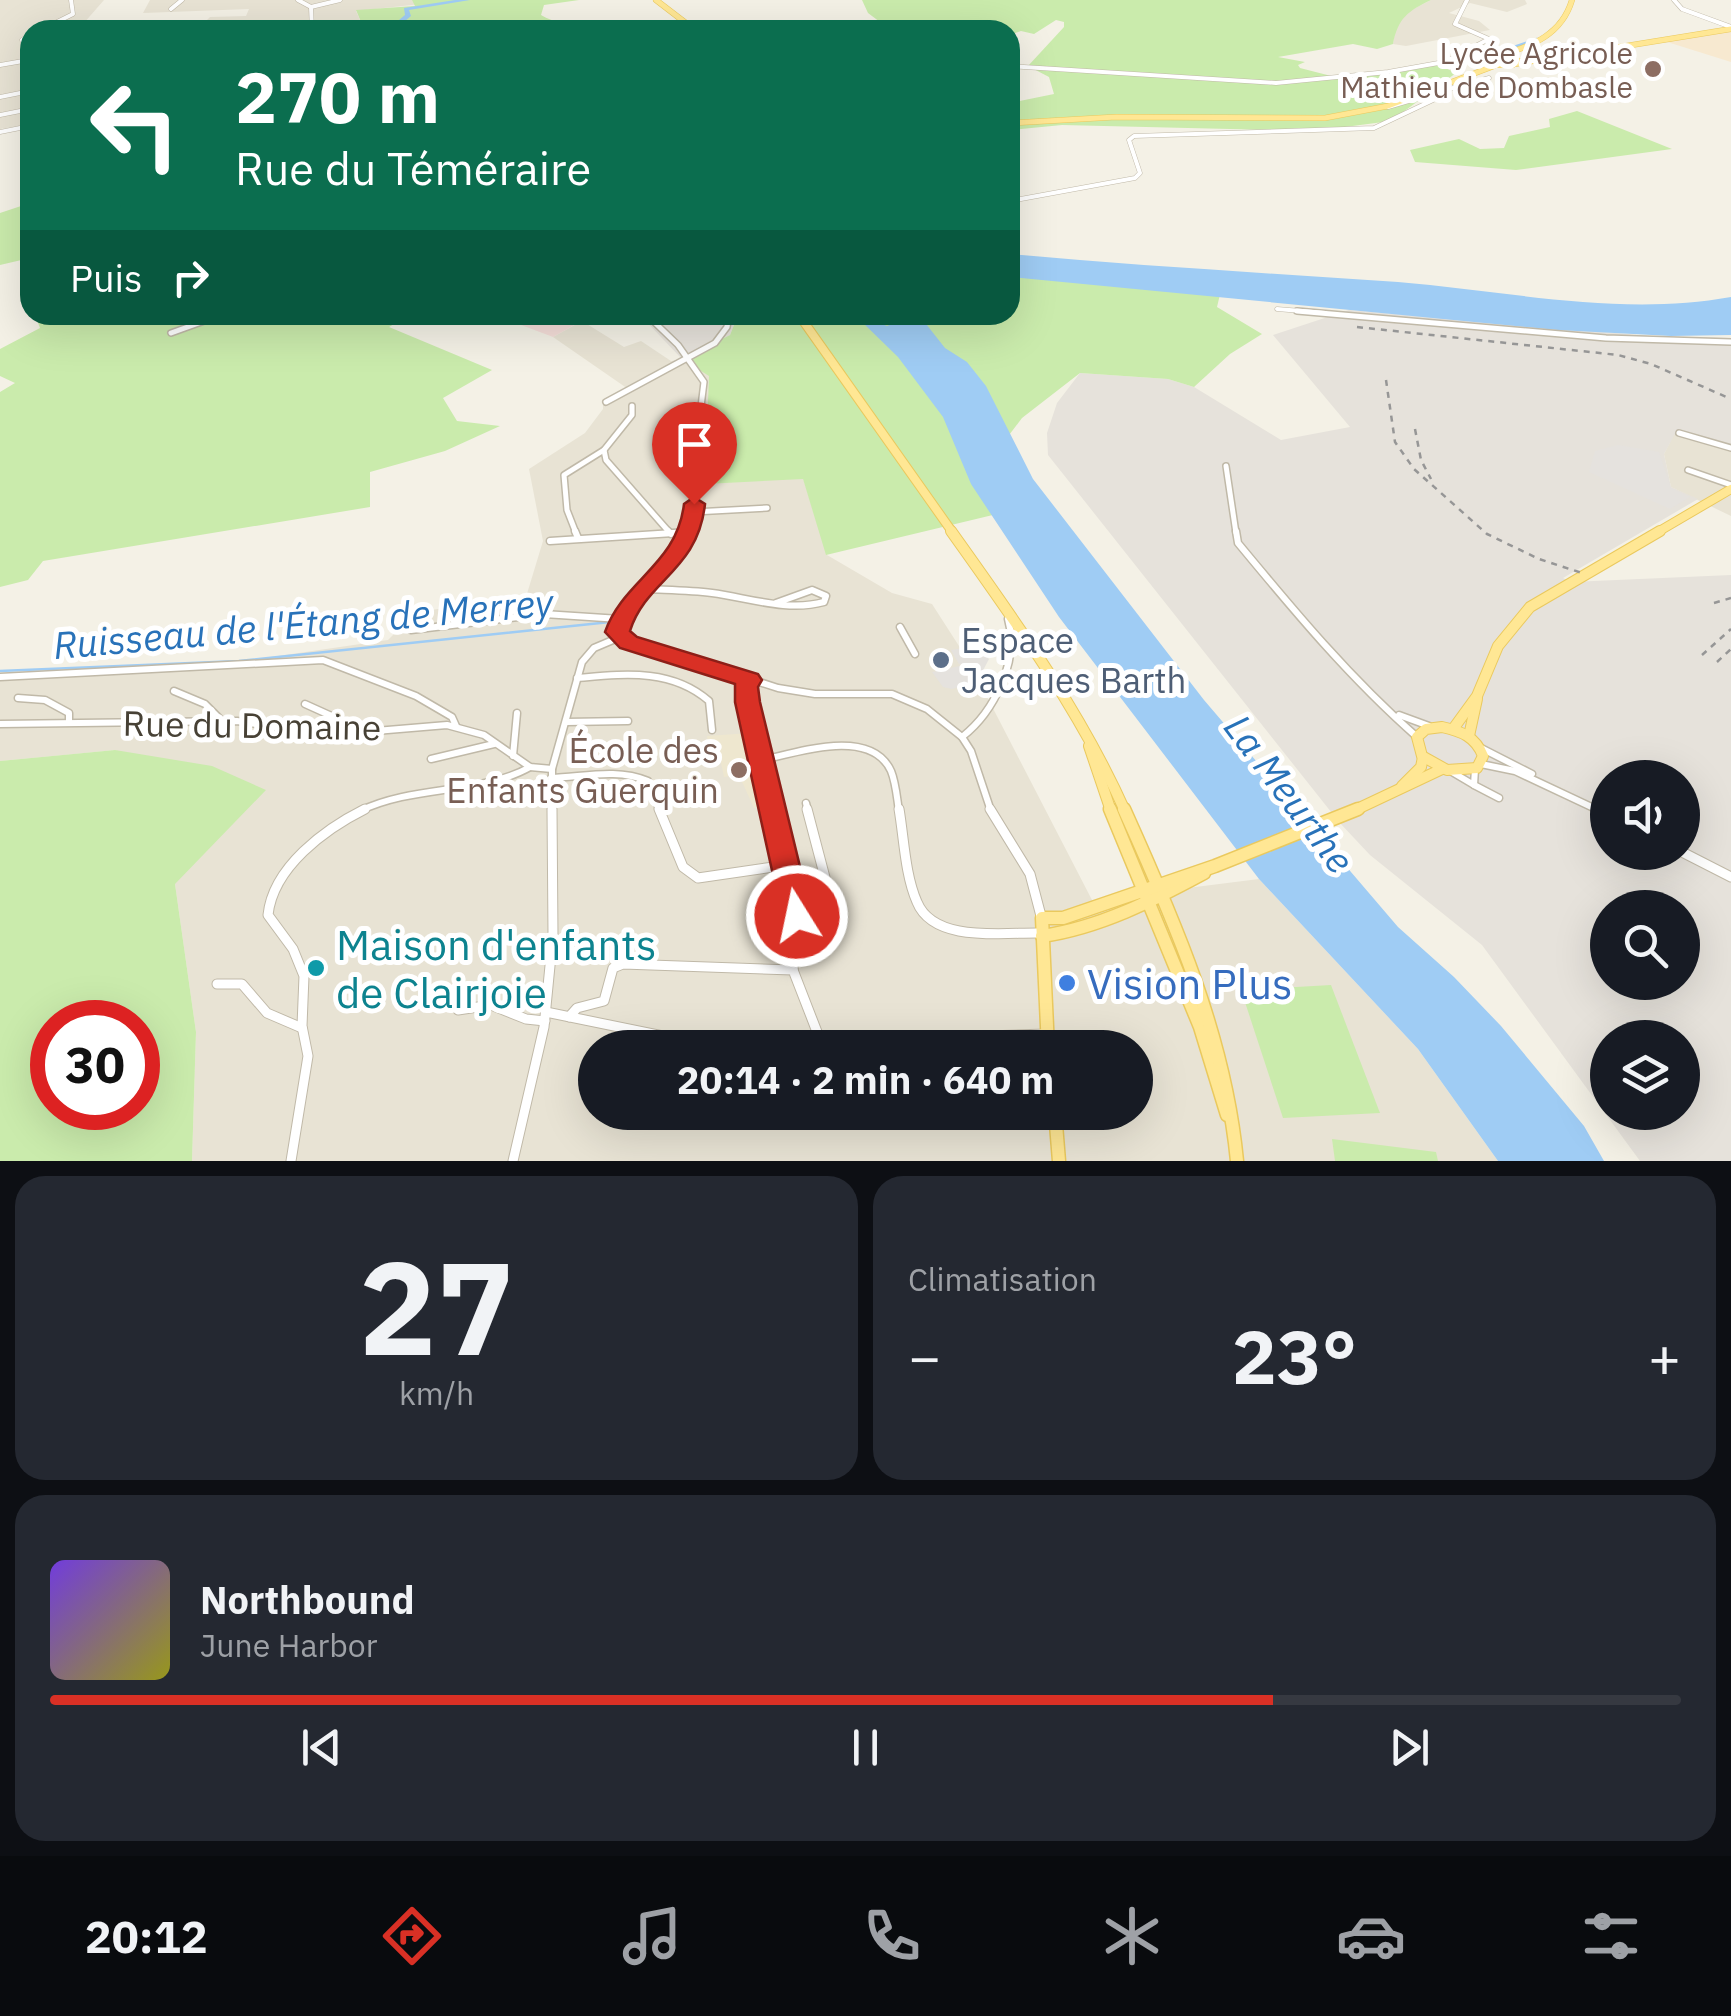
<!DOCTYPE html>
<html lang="fr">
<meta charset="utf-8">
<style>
:root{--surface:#171b24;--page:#242831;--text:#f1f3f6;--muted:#9ea1a6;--line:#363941;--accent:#d93025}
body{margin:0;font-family:"IBM Plex Sans",sans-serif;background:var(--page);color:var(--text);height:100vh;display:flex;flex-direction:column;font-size:38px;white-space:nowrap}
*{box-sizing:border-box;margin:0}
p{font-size:32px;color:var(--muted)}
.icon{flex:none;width:55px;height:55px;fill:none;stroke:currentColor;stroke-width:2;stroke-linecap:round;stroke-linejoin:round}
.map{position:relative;height:1161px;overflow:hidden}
.side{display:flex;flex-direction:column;gap:15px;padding:15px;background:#0d0f14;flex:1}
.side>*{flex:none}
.guide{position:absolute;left:20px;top:20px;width:1000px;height:305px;border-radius:30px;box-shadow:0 10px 40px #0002;background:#0b6e4f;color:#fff;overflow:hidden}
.controls{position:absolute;left:1590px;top:760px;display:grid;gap:20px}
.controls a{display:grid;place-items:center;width:110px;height:110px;border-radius:50%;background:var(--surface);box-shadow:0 10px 40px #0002;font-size:50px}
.speed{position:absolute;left:30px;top:1000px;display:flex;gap:20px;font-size:50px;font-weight:700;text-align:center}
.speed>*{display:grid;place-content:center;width:130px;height:130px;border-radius:50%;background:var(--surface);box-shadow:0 10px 40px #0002;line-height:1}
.speed .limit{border:15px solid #d22;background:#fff;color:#111}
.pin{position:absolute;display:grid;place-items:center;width:85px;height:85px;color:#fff;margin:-102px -42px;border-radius:50% 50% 50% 0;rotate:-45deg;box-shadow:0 0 10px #0007}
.pin .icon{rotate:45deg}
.me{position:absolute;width:110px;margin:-55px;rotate:350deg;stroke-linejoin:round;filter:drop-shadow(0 0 8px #0008)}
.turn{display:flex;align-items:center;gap:35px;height:210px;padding:0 50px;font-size:45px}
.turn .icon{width:130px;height:130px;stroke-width:2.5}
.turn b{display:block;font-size:70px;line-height:85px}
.then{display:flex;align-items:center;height:95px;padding:0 50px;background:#0003;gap:20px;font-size:38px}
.big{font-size:75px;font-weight:700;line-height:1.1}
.side .card{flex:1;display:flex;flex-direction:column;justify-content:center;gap:15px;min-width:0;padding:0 35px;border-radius:30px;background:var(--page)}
.side .dial{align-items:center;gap:0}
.dial b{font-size:130px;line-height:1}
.song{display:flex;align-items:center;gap:30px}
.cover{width:120px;height:120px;border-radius:15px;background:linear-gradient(135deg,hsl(260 70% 55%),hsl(60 70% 35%))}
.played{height:10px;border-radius:5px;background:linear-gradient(90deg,var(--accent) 75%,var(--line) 75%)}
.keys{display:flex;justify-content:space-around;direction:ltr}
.heat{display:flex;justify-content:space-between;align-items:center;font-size:55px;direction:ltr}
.side .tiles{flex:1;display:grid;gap:15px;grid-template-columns:1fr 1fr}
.card:last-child{grid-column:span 2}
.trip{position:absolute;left:578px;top:1030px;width:575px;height:100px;border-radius:50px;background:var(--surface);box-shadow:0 10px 40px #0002;font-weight:700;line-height:100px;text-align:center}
.tabs{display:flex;height:160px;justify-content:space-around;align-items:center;background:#090b0e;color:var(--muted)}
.tabs .icon{width:70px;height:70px}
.tabs .active{color:var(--accent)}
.tabs b{font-size:45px;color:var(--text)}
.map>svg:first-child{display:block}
.residential{fill:#e8e3d4;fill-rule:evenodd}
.commercial{fill:#f7e9d0}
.industrial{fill:#e6e2db;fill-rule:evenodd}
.education{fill:#eee7cf}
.medical{fill:#f5ded9}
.green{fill:#caebac;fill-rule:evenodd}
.parking{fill:#e5e2de}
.water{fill:#9fccf4}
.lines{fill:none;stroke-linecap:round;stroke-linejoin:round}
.stream{stroke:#9fccf4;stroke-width:2.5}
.river{fill:#9fccf4;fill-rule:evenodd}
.minor-far3-casing{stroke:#c0b9a8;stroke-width:5}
.minor-far2-casing{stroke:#c0b9a8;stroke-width:8}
.minor-far1-casing{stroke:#c0b9a8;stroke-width:9}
.minor-casing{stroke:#c0b9a8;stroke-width:11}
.major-far3-casing{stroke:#eac95e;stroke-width:6}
.major-far2-casing{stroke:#eac95e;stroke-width:10}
.major-far1-casing{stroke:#eac95e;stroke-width:12}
.major-casing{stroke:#eac95e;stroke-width:15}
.minor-far3{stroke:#fff;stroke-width:4}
.minor-far2{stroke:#fff;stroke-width:5}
.minor-far1{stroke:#fff;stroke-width:6}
.minor{stroke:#fff;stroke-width:9}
.major-far3{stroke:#ffe794;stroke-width:5}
.major-far2{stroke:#ffe794;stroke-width:8}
.major-far1{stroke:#ffe794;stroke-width:10}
.major{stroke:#ffe794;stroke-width:12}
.rail{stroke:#969696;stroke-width:2.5;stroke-dasharray:6 6;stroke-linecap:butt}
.route{fill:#d93025;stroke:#8d1f18;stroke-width:2.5}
.education-dot{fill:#8d6e63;stroke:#fff;stroke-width:4}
.service-dot{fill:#5c6f8a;stroke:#fff;stroke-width:4}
.culture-dot{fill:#0f9aa8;stroke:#fff;stroke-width:4}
.shop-dot{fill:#3f7fe0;stroke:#fff;stroke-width:4}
.labels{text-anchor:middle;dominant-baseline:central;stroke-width:10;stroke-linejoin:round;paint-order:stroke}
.far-education-label{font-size:30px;fill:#785e54;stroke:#fff;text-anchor:end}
.service-label{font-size:35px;fill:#4e5e75;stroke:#fff;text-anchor:start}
.street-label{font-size:35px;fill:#474135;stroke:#fff}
.education-label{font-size:35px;fill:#785e54;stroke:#fff;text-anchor:end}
.water-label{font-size:38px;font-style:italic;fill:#2872b9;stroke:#fff}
.near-culture-label{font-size:42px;fill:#0d838f;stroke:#fff;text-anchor:start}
.near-shop-label{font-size:42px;fill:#366cbe;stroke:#fff;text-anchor:start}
</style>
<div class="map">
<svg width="1731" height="1161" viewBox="0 0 1731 1161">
<rect width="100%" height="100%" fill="#f4f1e6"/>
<g class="residential">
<polygon points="0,0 104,0 83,24 70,30 30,30 30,124 0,129"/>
<polygon points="150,0 458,0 356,11 364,29 419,23 477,30 198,30 209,23 205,22 210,17 246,16 249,9 143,13"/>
<polygon points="1431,0 1525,0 1527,4 1507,12 1470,3 1449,13 1479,21 1490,30 1406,46 1393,44 1396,26 1407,12"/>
<path d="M 582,321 L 624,347 L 641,341 L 671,361 L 682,359 L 709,375 L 803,478 L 827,555 L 892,593 L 932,604 L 968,660 L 1092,900 L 1259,879 L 1418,1049 L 1498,1161 L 192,1161 L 196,1032 L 175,884 L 116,750 L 0,761 L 0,673 L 243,661 L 388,640 L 416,612 L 526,597 L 543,541 L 529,469 L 585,433 L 603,409 L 603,402 L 631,391 L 553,337 ZM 595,1048 L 1135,1048 L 1135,1112 L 595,1112 Z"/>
<polygon points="1676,430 1731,446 1731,516 1671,487 1664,454"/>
</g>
<polygon class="commercial" points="1731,31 1731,62 1664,41"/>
<g class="industrial">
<path d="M 1349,310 L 1650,336 L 1731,338 L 1731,446 L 1677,430 L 1664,454 L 1671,487 L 1698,499 L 1563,578 L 1571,582 L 1731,575 L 1731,1161 L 1640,1161 L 1482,945 L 1370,855 L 1339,822 L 1048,455 L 1047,433 L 1057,403 L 1080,373 L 1168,379 L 1194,387 L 1281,440 L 1350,427 L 1273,335 ZM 1608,778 L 1682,778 L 1682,852 L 1608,852 ZM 1608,908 L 1682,908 L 1682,982 L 1608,982 ZM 1608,1038 L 1682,1038 L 1682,1112 L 1608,1112 Z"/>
<polygon points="640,315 738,315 730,335 682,359"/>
</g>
<polygon class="education" points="750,733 766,806 754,808 739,775 724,777 720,758 709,754 707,736"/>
<polygon class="medical" points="495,315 592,315 553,337"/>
<g class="green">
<path d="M 412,0 L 579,0 L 544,5 L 541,15 C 575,35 599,15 628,30 L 477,30 L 419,23 L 364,29 L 356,10 L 415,6 Z"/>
<path d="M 862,0 L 1431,0 C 1408,11 1398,18 1393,44 L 1377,49 L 1353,44 L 1278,57 L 1305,62 L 1298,65 L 1300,68 L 1339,78 L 1439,65 L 1456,73 L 1391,121 L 1314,131 L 1062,125 L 1010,130 L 1010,103 L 1054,94 L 1049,77 L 1028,66 L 1064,27 L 1064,22 L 1056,20 L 1034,34 L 1021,31 L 1010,35 L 1010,30 L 873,30 L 868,26 L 880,22 L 868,13 Z"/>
<polygon points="1577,111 1672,149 1516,170 1415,162 1410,150 1459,139 1480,149 1504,148 1509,136 1550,127 1549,119"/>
<polygon points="30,203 30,258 0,265 0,213"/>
<polygon points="1010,243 1018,257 1222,286 1217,307 1262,334 1230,354 1194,387 1168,379 1080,373 1022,418 987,464 997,514 826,555 803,479 705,484 709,376 682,359 730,335 738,315 1010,315"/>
<polygon points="35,315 409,315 389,327 492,370 443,398 457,421 500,426 445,451 370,472 370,507 43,561 28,580 0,587 0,392 15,383 0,376 0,349 40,328"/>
<path d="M 115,750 L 212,766 L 266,790 L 175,884 L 196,1032 L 192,1161 L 0,1161 L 0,761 ZM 52,1022 L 138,1022 L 138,1108 L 52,1108 Z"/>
<polygon points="1331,985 1380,1113 1283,1118 1241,990"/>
<polygon points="1332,1139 1436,1152 1438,1161 1335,1161"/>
</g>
<g class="parking">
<polygon points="1618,445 1659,452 1671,488 1690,497 1670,509 1589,472 1595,451"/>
<polygon points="989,644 994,653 984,655 989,659 977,682 952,689 943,687 932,672 964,665 959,664 951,650"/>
</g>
<g class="water">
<path d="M 1010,254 C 1139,266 1268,273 1398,282 C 1509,291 1619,317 1731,297 L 1731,335 L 1671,336 L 1558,330 L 1010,277 Z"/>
<polygon points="893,315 919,315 945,348 967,362 986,386 1033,479 1204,700 1398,927 1454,977 1501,1026 1584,1126 1604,1161 1498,1161 1418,1049 1259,879 1059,617 971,484 943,417 898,357 862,322 874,321 887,326 892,324"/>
</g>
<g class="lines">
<g class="stream">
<polyline points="389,30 399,29"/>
<polyline points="1505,50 1537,39"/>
<polyline points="0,671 239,661 610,622"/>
</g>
<polygon class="river" points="455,0 470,0 409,10 411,16 405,21 403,30 397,30 399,20 405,15 404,8"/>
<defs>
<g id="minor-far3">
<polyline points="298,0 311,7"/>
<polyline points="1674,0 1682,9 1731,27"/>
<polyline points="311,7 340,0"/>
<polyline points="311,7 312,30"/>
<polyline points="171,9 182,0"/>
<polyline points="41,30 73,14 71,0"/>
<polyline points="283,30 286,27"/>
<polyline points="297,30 300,25"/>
<polyline points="1462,53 1489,39 1455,24 1467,0"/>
<polyline points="23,61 29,56 22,40 30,35"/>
<polyline points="0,65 23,61 30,65"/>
<polyline points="1010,66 1276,83 1388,72 1444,62 1461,54 1484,55"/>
<polyline points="0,97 30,91"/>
<polyline points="1388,107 1429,95"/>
<polyline points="0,115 30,109"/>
<polyline points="0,132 30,126"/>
<polyline points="1010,201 1135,178 1140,173 1129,140 1134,136 1374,128 1448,93 1446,90 1489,78"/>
<polyline points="1277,309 1325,313"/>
</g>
<g id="minor-far2">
<polyline points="1297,311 1606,338 1731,342"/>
<polyline points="647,315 678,345 704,382 696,447 694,516 687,533"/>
<polyline points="686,320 691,315"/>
<polyline points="171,333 221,315"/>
<polyline points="606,402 715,343 727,327 729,315"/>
<polyline points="632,406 632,415 604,450 606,460 670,533"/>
<polyline points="1679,433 1731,448"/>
<polyline points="1226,466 1236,533"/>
<polyline points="1688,470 1731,485"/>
<polyline points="694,512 767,508"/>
<polyline points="576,533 567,510 564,475 604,450"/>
<polyline points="670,533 689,532"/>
</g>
<g id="minor-far1">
<polyline points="575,531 578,538"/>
<polyline points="668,531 671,534"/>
<path d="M 1236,531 L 1238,543 C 1295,612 1350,678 1417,737"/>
<polyline points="550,541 689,532"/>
<path d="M 648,589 C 669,590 691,590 712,593 C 749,598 787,612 824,602 L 826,596 L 812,590 L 776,603"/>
<polyline points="900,627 915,654"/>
<polyline points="411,630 544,614 620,619"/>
<polyline points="620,637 778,688 815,694 892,694 927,709 962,737 971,751 991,811"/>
<path d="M 620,637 L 617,626 C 635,589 672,572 688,531"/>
<polyline points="0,677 323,660 416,696 452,717 456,726"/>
<path d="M 577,678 C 624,674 671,668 709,701 L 712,730"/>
<polyline points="750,680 745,687 774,811"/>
<polyline points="174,691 205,704 222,721"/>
<polyline points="18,698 45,700 69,713 69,722"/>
<polyline points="305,704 367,732"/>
<polyline points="1399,715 1429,726"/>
<polyline points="566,722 628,721"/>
<polyline points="0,724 237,721 328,735 447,725 484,735 530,767 552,769"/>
<path d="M 962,737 C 994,712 1020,660 1008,619"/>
<polyline points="1481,748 1532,774"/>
<polyline points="513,756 517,713"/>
<polyline points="431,759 494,744"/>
<path d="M 763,760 C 798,752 871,727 891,771 C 896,783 897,799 899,811"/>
<polyline points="1481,764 1515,771 1600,811"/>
<polyline points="1452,772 1474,785 1475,769"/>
<path d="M 551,778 C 584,777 616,768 648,781 L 660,811"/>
<polyline points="1474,785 1499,798"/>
<polyline points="806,803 808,811"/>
<path d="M 360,811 C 413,785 483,794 530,767"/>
<polyline points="552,811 552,769 582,662 594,648 620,637"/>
</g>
<g id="minor">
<polyline points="659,809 683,867 698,878 787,865"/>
<polyline points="774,809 797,905 793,970"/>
<path d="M 899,809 C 904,838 905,875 917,902 C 934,944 1006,932 1041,933"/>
<polyline points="990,809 1030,874 1041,916"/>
<polyline points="1595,809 1608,815"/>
<polyline points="1682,852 1731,877"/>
<polyline points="807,918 828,889 807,809"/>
<polyline points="217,984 242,984 267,1013 302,1028"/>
<polyline points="458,1010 491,1005 526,1019 545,1021"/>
<polyline points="546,1012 707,1045 1045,1034"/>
<polyline points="569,1017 577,1008 604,1001 613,968 623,964 793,970 819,1037"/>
<path d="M 291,1161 L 308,1056 L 302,1026 L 304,976 L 293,949 L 268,915 C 273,867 325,829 365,809"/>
<polyline points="513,1161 544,1027 553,935 552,809"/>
</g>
<g id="major-far3">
<polyline points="656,0 695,30"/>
<path d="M 1501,55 C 1533,46 1562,34 1572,0"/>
<polyline points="1515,60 1513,65 1490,65 1477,58 1493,54 1523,62"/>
<polyline points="1515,64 1731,29"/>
<polyline points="1010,123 1116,117 1325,118 1388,106 1494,66"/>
</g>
<g id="major-far2">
<polyline points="799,315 953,533"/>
<polyline points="1656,533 1731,489"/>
</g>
<g id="major-far1">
<path d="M 951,531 C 1015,621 1080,710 1125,811"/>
<path d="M 1442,727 C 1461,731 1476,737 1483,756 L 1477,768 L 1447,770 L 1422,756 L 1417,737 L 1426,729 Z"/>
<polyline points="1453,729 1477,696 1498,646 1530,607 1660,531"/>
<polyline points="1469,736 1477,699"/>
<polyline points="1089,746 1111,811"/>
<polyline points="1402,786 1421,767 1423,757"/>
<polyline points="1353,811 1442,769"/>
</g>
<g id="major">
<polyline points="1110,809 1200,1027 1227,1115"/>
<path d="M 1124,809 C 1175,922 1225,1036 1237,1161"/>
<path d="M 1042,936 C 1099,928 1154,900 1204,873"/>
<polyline points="1048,1048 1042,918 1063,918 1215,866 1358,809"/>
<polyline points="1055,1112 1059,1161"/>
</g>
</defs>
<use href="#minor-far3" class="minor-far3-casing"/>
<use href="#minor-far2" class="minor-far2-casing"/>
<use href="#minor-far1" class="minor-far1-casing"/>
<use href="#minor" class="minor-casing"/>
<use href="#major-far3" class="major-far3-casing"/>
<use href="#major-far2" class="major-far2-casing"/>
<use href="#major-far1" class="major-far1-casing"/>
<use href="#major" class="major-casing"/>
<use href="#minor-far3" class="minor-far3"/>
<use href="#minor-far2" class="minor-far2"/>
<use href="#minor-far1" class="minor-far1"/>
<use href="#minor" class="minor"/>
<use href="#major-far3" class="major-far3"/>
<use href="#major-far2" class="major-far2"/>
<use href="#major-far1" class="major-far1"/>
<use href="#major" class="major"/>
<g class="rail">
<polyline points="1357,327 1618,355 1651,364 1731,399"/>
<polyline points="1386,380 1395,442 1414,469 1487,534 1539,559 1582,573"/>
<polyline points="1415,429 1421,460 1431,479"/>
<polyline points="1714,603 1731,598"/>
<polyline points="1702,655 1731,629"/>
<polyline points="1717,662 1731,649"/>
</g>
</g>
<path class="route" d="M 694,497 L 705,504 C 698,571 646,580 630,631 L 637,637 L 758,674 L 762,680 L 758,687 L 760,702 L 812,916 L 807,924 L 797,927 L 786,924 L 782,916 L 735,702 L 735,684 L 620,648 L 605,632 C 623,580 677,565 684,504 Z"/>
<g class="education-dot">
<circle cx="1653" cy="69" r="10"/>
<circle cx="739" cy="770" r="10"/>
</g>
<circle class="service-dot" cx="941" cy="660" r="10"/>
<circle class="culture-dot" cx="316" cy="968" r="10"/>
<circle class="shop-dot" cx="1067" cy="983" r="10"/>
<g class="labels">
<g class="far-education-label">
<text x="1633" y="52">Lycée Agricole<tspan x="1633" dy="34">Mathieu de Dombasle</tspan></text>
</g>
<g class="service-label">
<text x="961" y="640">Espace<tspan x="961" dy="40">Jacques Barth</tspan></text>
</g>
<g class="street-label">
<text transform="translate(252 725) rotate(1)">Rue du Domaine</text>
</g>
<g class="education-label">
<text x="719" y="750">École des<tspan x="719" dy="40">Enfants Guerquin</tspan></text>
</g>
<g class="water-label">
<text transform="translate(303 623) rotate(-5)">Ruisseau de l'Étang de Merrey</text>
<text transform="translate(1290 793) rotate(53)">La Meurthe</text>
</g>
<g class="near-culture-label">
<text x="336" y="944">Maison d'enfants<tspan x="336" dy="48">de Clairjoie</tspan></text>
</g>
<g class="near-shop-label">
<text x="1087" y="983">Vision Plus</text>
</g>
</g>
</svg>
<div class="controls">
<a><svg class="icon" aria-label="sound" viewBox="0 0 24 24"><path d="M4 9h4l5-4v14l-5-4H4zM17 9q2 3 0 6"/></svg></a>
<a><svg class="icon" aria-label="search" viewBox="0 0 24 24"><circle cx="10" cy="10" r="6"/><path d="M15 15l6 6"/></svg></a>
<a><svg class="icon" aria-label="layers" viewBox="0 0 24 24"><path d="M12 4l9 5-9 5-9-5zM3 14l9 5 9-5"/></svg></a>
</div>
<div class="speed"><div class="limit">30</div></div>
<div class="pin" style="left:694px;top:504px;background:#d93025"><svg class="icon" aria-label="arrive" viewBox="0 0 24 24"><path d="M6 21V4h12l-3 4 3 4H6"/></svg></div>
<svg class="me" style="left:797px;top:916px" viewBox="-20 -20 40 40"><circle r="17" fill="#d93025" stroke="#fff" stroke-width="3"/><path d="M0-11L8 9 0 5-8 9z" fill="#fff"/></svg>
<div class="trip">20:14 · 2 min · 640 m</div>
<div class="guide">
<div class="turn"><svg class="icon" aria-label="left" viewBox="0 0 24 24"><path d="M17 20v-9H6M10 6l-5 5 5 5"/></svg><div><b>270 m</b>Rue du Téméraire</div></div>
<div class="then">Puis<svg class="icon" aria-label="right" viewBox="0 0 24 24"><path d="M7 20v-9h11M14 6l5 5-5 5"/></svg></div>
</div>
</div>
<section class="side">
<div class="tiles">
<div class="card dial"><b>27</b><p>km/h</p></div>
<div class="card"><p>Climatisation</p>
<div class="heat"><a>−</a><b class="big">23°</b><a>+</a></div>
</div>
<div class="card">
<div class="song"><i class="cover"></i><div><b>Northbound</b><p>June Harbor</p></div></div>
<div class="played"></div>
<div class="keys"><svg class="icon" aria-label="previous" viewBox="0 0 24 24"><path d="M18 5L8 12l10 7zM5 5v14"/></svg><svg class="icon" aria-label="pause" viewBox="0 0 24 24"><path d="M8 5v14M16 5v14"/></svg><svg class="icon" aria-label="next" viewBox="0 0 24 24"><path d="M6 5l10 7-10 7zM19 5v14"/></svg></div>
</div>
</div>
</section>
<nav class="tabs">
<b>20:12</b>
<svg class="icon active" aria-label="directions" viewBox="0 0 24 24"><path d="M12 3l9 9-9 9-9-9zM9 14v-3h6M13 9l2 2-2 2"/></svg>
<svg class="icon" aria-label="music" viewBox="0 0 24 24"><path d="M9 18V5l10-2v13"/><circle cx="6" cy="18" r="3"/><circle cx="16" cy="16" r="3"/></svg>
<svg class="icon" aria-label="phone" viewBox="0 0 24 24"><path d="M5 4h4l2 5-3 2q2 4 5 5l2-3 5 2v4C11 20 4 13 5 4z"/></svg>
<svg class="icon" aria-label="climate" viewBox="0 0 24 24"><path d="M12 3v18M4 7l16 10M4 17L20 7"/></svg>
<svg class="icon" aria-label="car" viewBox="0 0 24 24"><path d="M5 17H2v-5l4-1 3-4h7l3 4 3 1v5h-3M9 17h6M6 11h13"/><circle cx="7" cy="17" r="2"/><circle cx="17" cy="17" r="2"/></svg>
<svg class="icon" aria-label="filters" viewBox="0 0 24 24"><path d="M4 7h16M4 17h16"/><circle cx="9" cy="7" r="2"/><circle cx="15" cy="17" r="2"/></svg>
</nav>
